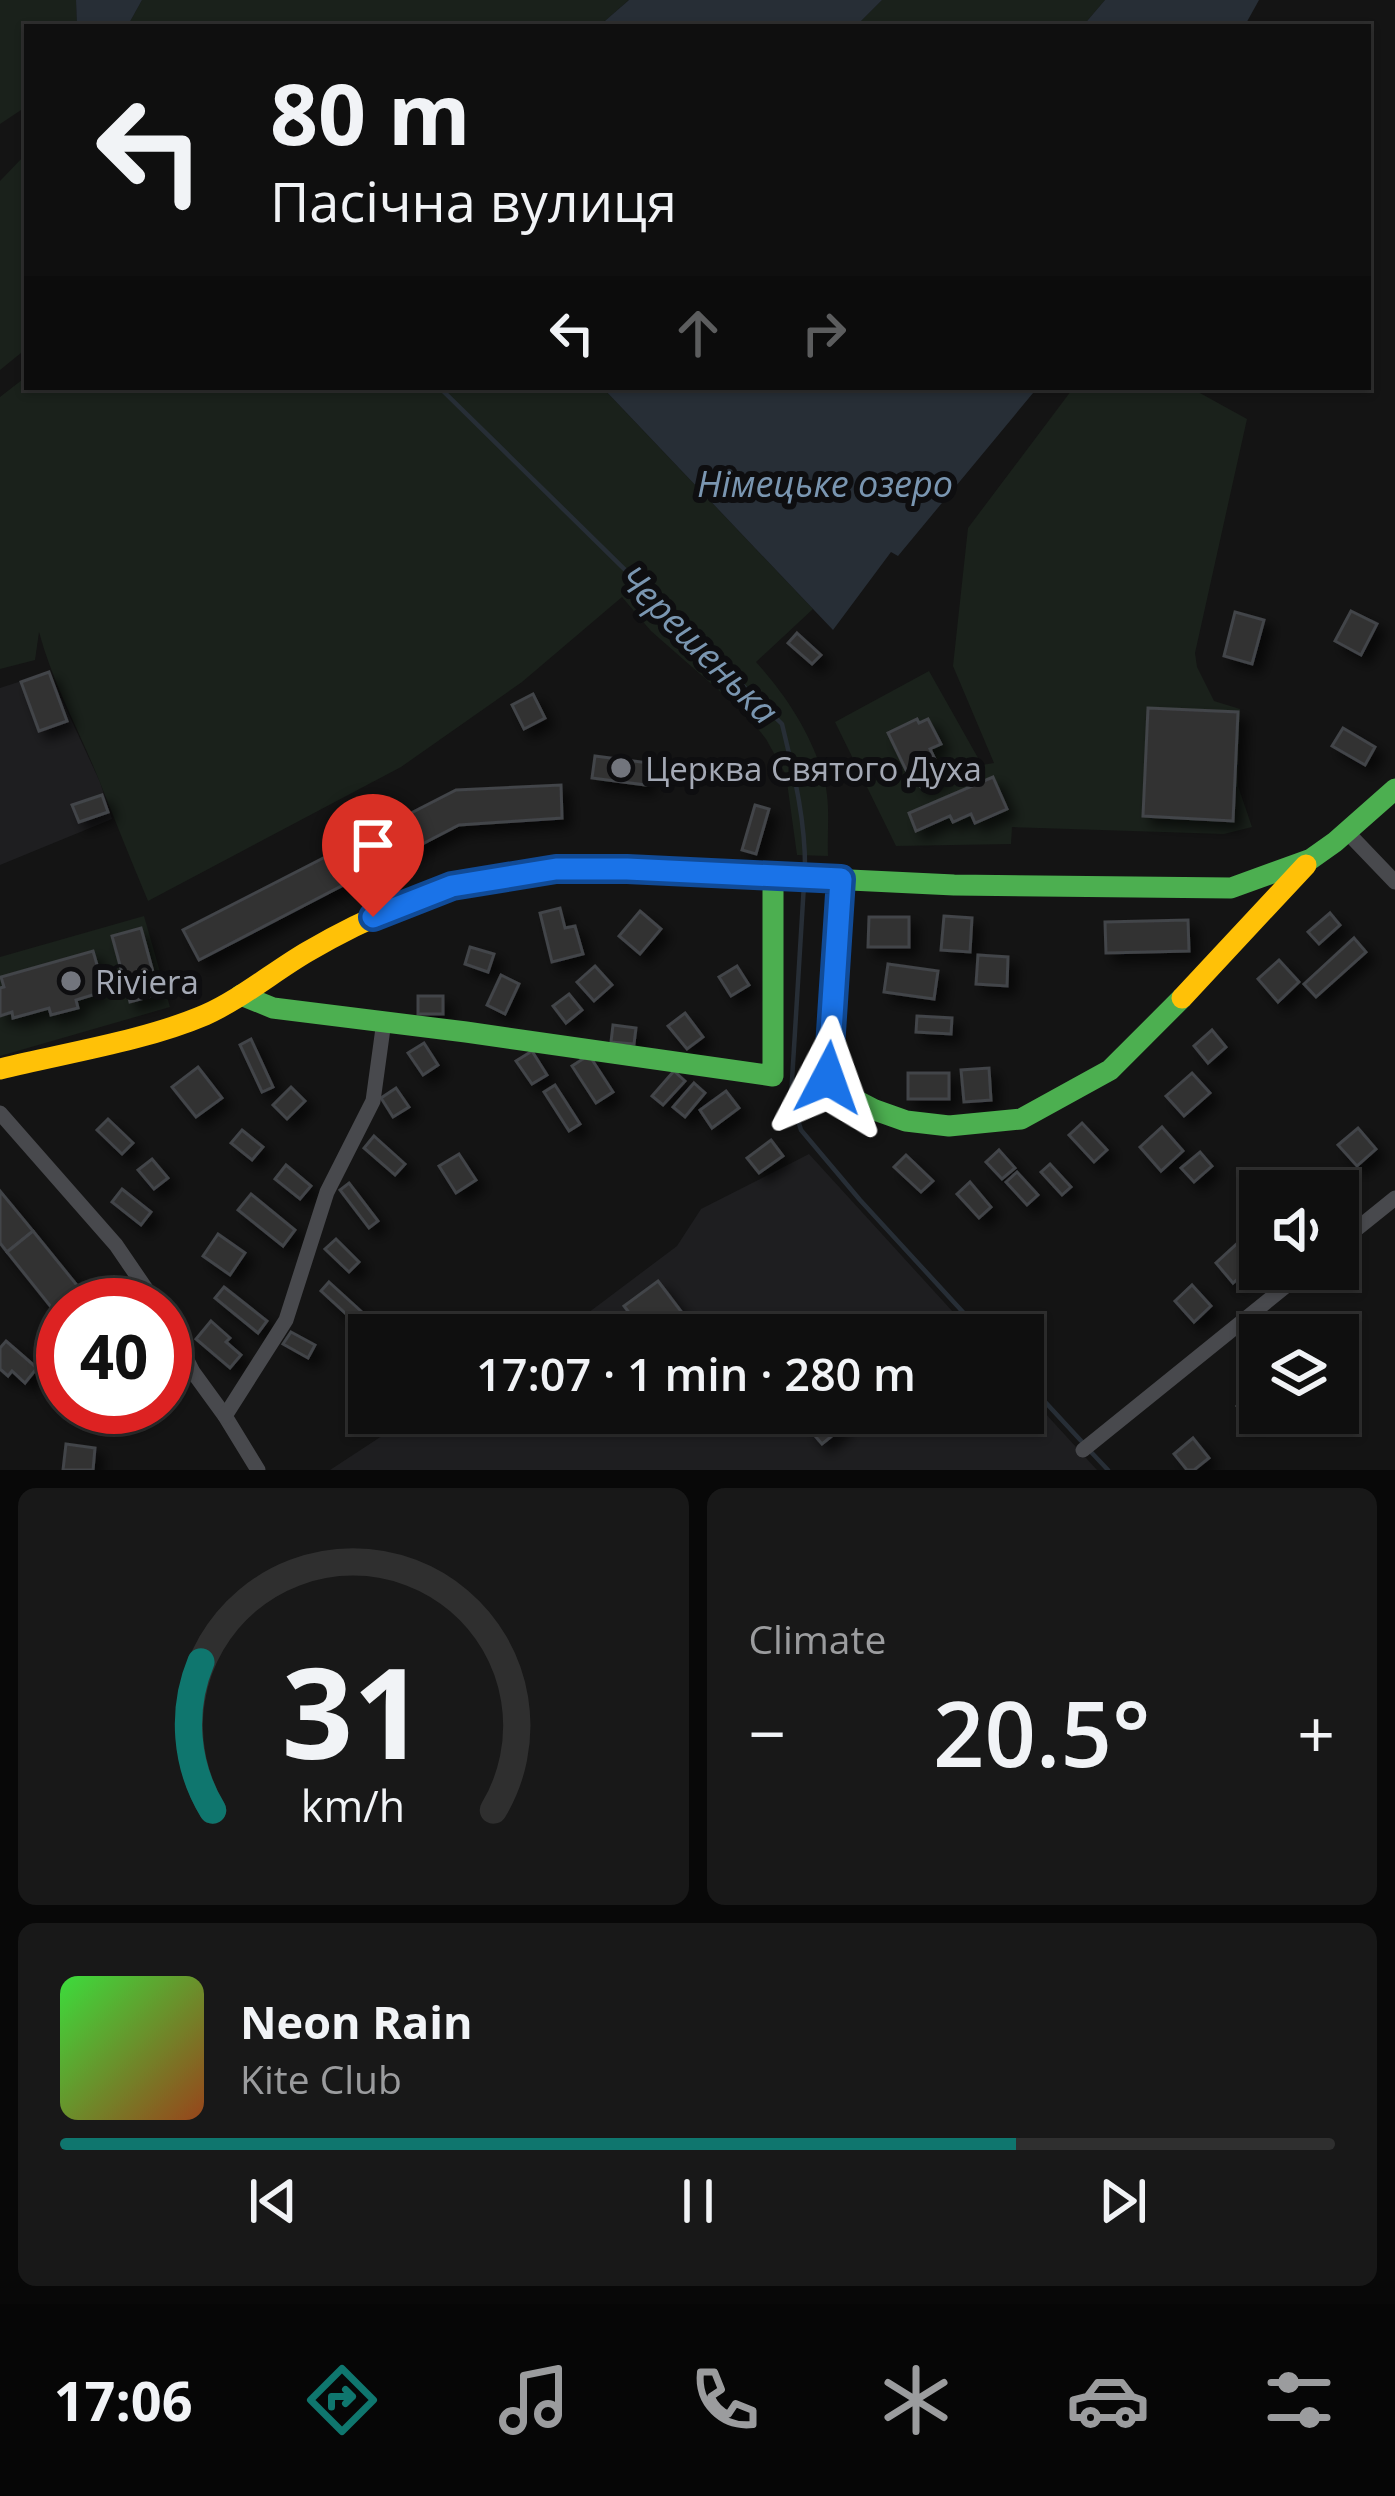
<!DOCTYPE html>
<meta charset="utf-8">
<style>
:root{--surface:#0f0f0f;--page:#181818;--text:#f1f3f6;--muted:#9b9c9e;--line:#2f2f2f;--accent:#0f766e}
body{margin:0;font-family:"Open Sans",sans-serif;background:var(--page);color:var(--text);height:100vh;display:flex;flex-direction:column;font-size:45px;white-space:nowrap}
*{box-sizing:border-box;margin:0}
p{font-size:39px;color:var(--muted)}
.icon{flex:none;width:66px;height:66px;fill:none;stroke:currentColor;stroke-width:2;stroke-linecap:round;stroke-linejoin:round}
.map{position:relative;height:1470px;overflow:hidden}
.details{display:flex;flex-direction:column;gap:18px;padding:18px;background:#080808;flex:1}
.details>*{flex:none}
.hud{position:absolute;left:24px;top:24px;width:1347px;height:366px;border-radius:0px;box-shadow:0 3px 9px #0004,0 0 0 3px var(--line);background:#0f0f0f;color:var(--text);overflow:hidden}
.controls{position:absolute;left:1239px;top:1170px;display:grid;gap:24px}
.controls a{display:grid;place-items:center;width:120px;height:120px;border-radius:0px;background:var(--surface);box-shadow:0 3px 9px #0004,0 0 0 3px var(--line);font-size:60px}
.speed{position:absolute;left:36px;top:1278px;display:flex;gap:24px;font-size:60px;font-weight:700;text-align:center}
.speed>*{display:grid;place-content:center;width:156px;height:156px;border-radius:50%;background:var(--surface);box-shadow:0 3px 9px #0004,0 0 0 3px var(--line);line-height:1}
.speed .limit{border:18px solid #d22;background:#fff;color:#111}
.pin{position:absolute;display:grid;place-items:center;width:102px;height:102px;color:#fff;margin:-123px -51px;border-radius:50% 50% 50% 0;rotate:-45deg;box-shadow:0 0 12px #0007}
.pin .icon{rotate:45deg}
.me{position:absolute;width:132px;margin:-66px;rotate:4deg;stroke-linejoin:round;filter:drop-shadow(0 0 9px #0008)}
.turn{display:flex;align-items:center;gap:42px;height:252px;padding:0 48px;font-size:54px}
.turn .icon{width:156px;height:156px;stroke-width:2.5}
.turn b{display:block;font-size:84px;line-height:102px}
.lanes{display:flex;align-items:center;height:114px;padding:0 48px;background:#0003;justify-content:center;gap:60px;direction:ltr}
.lanes .off{opacity:.35}
.big{font-size:90px;font-weight:600;line-height:1.1}
.details .tile{flex:1;display:flex;flex-direction:column;justify-content:center;gap:18px;min-width:0;padding:0 42px;border-radius:18px;background:var(--page)}
.details .dial{align-items:center;gap:0}
.dial svg{height:312px;overflow:visible;fill:none;stroke:var(--line);stroke-width:7;stroke-linecap:round;text-anchor:middle}
.dial text{fill:var(--text);stroke:none}
.song{display:flex;align-items:center;gap:36px}
.cover{width:144px;height:144px;border-radius:18px;background:linear-gradient(135deg,hsl(120 70% 55%),hsl(20 70% 35%))}
.played{height:12px;border-radius:6px;background:linear-gradient(90deg,var(--accent) 75%,var(--line) 75%)}
.keys{display:flex;justify-content:space-around;direction:ltr}
.heat{display:flex;justify-content:space-between;align-items:center;font-size:66px;direction:ltr}
.details .tiles{flex:1;display:grid;gap:18px;grid-template-columns:1fr 1fr}
.tile:last-child{grid-column:span 2}
.trip{position:absolute;left:348px;top:1314px;width:696px;height:120px;border-radius:0px;background:var(--surface);box-shadow:0 3px 9px #0004,0 0 0 3px var(--line);font-weight:600;line-height:120px;text-align:center}
.tab-bar{display:flex;height:192px;justify-content:space-around;align-items:center;background:#060606;color:var(--muted)}
.tab-bar .icon{width:84px;height:84px}
.tab-bar .on{color:var(--accent)}
.tab-bar b{font-size:54px;color:var(--text)}
.map>svg:first-child{display:block}
.built{fill:#1e1e20}
.green{fill:#1a211b}
.water{fill:#272e36}
.lines{fill:none;stroke-linecap:round;stroke-linejoin:round}
.stream{stroke:#272e36;stroke-width:4.5}
.building{fill:#323233;stroke:#424448;stroke-width:3;filter:url(#shadow)}
.street{stroke:#48494d;stroke-width:15}
.fast{stroke:#4caf50;stroke-width:21}
.slow{stroke:#ffc107;stroke-width:21}
.route-casing{stroke:#114b97;stroke-width:30}
.route{stroke:#1a73e8;stroke-width:21}
.poi-dot{fill:#72757d;stroke:#0e0e10;stroke-width:4.5}
.labels{text-anchor:middle;dominant-baseline:central;stroke-width:12;stroke-linejoin:round;paint-order:stroke}
.poi-label{font-size:33px;fill:#a4a9b5;stroke:#0e0e10;text-anchor:start}
.water-label{font-size:36px;font-style:italic;fill:#7a96b1;stroke:#0e0e10}
</style>
<div class="map">
<svg width="1395" height="1470" viewBox="0 0 1395 1470">
<defs>
<filter id="shadow"><feDropShadow dx="8" dy="8" stdDeviation="6" flood-color="#0009"/></filter>
</defs>
<rect width="100%" height="100%" fill="#141414"/>
<g class="built">
<polygon points="49,672 100,782 112,819 0,865 0,688"/>
<polygon points="809,1154 974,1335 553,1335 572,1325 677,1246 701,1209"/>
<polygon points="1023,1389 1097,1470 330,1470 417,1413 1023,1413"/>
</g>
<g class="green">
<polygon points="0,0 76,0 77,27 27,27 27,106 0,124"/>
<polygon points="142,0 629,0 598,27 127,27"/>
<polygon points="882,0 1105,0 1082,27 855,27"/>
<polygon points="27,153 27,348 0,370 0,181"/>
<path d="M 27,376 L 27,387 L 602,387 L 813,609 L 756,662 C 787,696 817,742 826,788 C 830,810 827,834 828,856 L 797,855 L 786,775 L 766,739 L 748,716 L 651,631 L 622,597 L 522,682 L 401,767 L 148,901 C 131,861 115,820 99,780 C 79,730 53,684 39,632 L 35,660 L 0,669 L 0,397 Z"/>
<polygon points="1074,387 1189,387 1247,419 1195,653 1197,667 1214,701 1240,709 1238,786 1252,827 1224,834 1012,827 1011,844 896,846 835,722 929,671 982,765 994,763 953,666 968,528"/>
<polygon points="144,916 170,1007 0,1056 0,957"/>
</g>
<g class="water">
<polygon points="76,0 142,0 127,27 77,27"/>
<polygon points="629,0 882,0 855,27 598,27"/>
<polygon points="1105,0 1259,0 1244,27 1082,27"/>
<polygon points="602,387 1038,387 898,556 891,552 833,630"/>
</g>
<g class="lines">
<g class="stream">
<path d="M 439,387 L 782,724 C 794,774 806,821 805,873"/>
<polyline points="804,884 791,1097 801,1130 860,1200 984,1335"/>
<polyline points="1023,1378 1084,1444"/>
<polyline points="1091,1452 1108,1470"/>
</g>
</g>
<g class="building">
<polygon points="1351,611 1377,624 1361,655 1335,641"/>
<polygon points="1235,612 1264,620 1252,664 1224,656"/>
<polygon points="797,633 821,655 812,664 788,643"/>
<polygon points="49,672 67,721 39,731 21,682"/>
<polygon points="533,694 545,718 524,729 512,705"/>
<polygon points="1148,708 1238,712 1233,821 1143,816"/>
<polygon points="917,719 919,723 928,719 941,744 930,749 943,776 921,787 912,767 906,770 888,733"/>
<polygon points="1343,728 1375,747 1365,765 1332,746"/>
<polygon points="595,756 649,763 646,785 592,778"/>
<polygon points="993,777 1007,809 975,823 971,814 953,822 950,816 916,831 909,813"/>
<polygon points="561,785 562,818 459,825 199,960 183,930 456,790"/>
<polygon points="102,795 108,812 79,822 72,805"/>
<polygon points="755,805 769,809 756,854 742,850"/>
<polygon points="560,908 565,928 575,926 583,954 552,962 540,913"/>
<polygon points="640,911 661,929 640,954 619,936"/>
<polygon points="1330,913 1340,925 1319,944 1308,932"/>
<polygon points="944,916 972,918 970,952 941,950"/>
<polygon points="869,917 909,917 909,947 868,947"/>
<polygon points="1188,920 1189,951 1106,953 1105,922"/>
<polygon points="141,928 159,994 130,1002 112,936"/>
<polygon points="1354,938 1366,952 1316,997 1304,984"/>
<polygon points="470,947 494,954 488,972 465,964"/>
<polygon points="93,951 102,982 97,984 99,993 76,1000 78,1008 51,1015 49,1008 13,1018 12,1012 0,1016 0,988 4,987 1,977"/>
<polygon points="978,955 1008,957 1007,986 976,984"/>
<polygon points="1279,960 1299,982 1278,1002 1258,979"/>
<polygon points="888,964 938,971 934,999 884,992"/>
<polygon points="595,966 612,985 594,1001 577,982"/>
<polygon points="737,966 749,985 731,996 719,977"/>
<polygon points="501,975 519,984 505,1014 487,1005"/>
<polygon points="569,994 582,1010 566,1023 553,1006"/>
<rect x="418" y="996" width="25" height="18"/>
<polygon points="685,1013 703,1037 687,1049 668,1026"/>
<polygon points="917,1016 952,1018 951,1034 916,1032"/>
<polygon points="613,1025 636,1028 634,1044 611,1042"/>
<polygon points="1212,1030 1226,1047 1208,1063 1194,1046"/>
<polygon points="251,1039 273,1087 262,1092 240,1045"/>
<polygon points="424,1043 438,1065 423,1075 408,1053"/>
<polygon points="532,1051 547,1075 532,1084 516,1061"/>
<polygon points="589,1055 613,1092 596,1103 572,1066"/>
<polygon points="198,1067 222,1098 196,1117 172,1087"/>
<polygon points="989,1068 991,1100 964,1102 961,1070"/>
<polygon points="674,1071 685,1081 663,1105 652,1096"/>
<rect x="908" y="1073" width="41" height="26"/>
<polygon points="1192,1073 1210,1093 1184,1116 1166,1096"/>
<polygon points="694,1083 705,1093 685,1117 673,1107"/>
<polygon points="555,1085 580,1124 569,1131 544,1092"/>
<polygon points="291,1087 305,1101 287,1119 273,1105"/>
<polygon points="396,1088 409,1107 393,1117 381,1098"/>
<polygon points="726,1091 739,1108 712,1128 700,1110"/>
<polygon points="108,1119 133,1143 122,1154 97,1130"/>
<polygon points="1082,1123 1107,1150 1094,1162 1069,1135"/>
<polygon points="1162,1127 1183,1151 1161,1171 1140,1147"/>
<polygon points="1358,1128 1376,1149 1357,1166 1338,1145"/>
<polygon points="242,1130 263,1147 252,1160 231,1143"/>
<polygon points="374,1136 405,1164 395,1175 364,1148"/>
<polygon points="771,1140 783,1156 759,1173 747,1158"/>
<polygon points="999,1150 1015,1168 1002,1179 986,1162"/>
<polygon points="1200,1152 1212,1166 1194,1182 1181,1168"/>
<polygon points="459,1154 476,1180 456,1193 439,1166"/>
<polygon points="906,1155 933,1181 921,1192 894,1167"/>
<polygon points="152,1159 168,1178 154,1189 138,1170"/>
<polygon points="1050,1164 1071,1187 1062,1195 1041,1172"/>
<polygon points="286,1165 311,1186 300,1199 275,1179"/>
<polygon points="1017,1172 1038,1195 1027,1205 1006,1182"/>
<polygon points="970,1182 991,1207 979,1218 957,1194"/>
<polygon points="349,1183 378,1221 369,1228 340,1190"/>
<polygon points="122,1189 151,1212 141,1225 112,1202"/>
<polygon points="0,1191 33,1231 7,1252 0,1243"/>
<polygon points="251,1194 295,1230 283,1246 238,1210"/>
<polygon points="33,1231 93,1305 63,1305 63,1322 7,1252"/>
<polygon points="218,1234 245,1253 230,1275 203,1256"/>
<polygon points="336,1239 359,1262 349,1272 325,1249"/>
<polygon points="1241,1240 1259,1260 1233,1283 1216,1263"/>
<polygon points="658,1281 699,1335 646,1335 624,1306"/>
<polygon points="329,1282 363,1313 355,1322 321,1291"/>
<polygon points="1192,1285 1211,1306 1194,1322 1175,1301"/>
<polygon points="224,1287 267,1321 258,1333 215,1298"/>
<polygon points="211,1321 230,1338 226,1342 241,1355 230,1368 196,1339"/>
<polygon points="291,1332 315,1345 308,1358 283,1344"/>
<polygon points="6,1341 37,1368 25,1383 12,1371 8,1376 0,1369 0,1348"/>
<polygon points="1260,1385 1260,1413 1263,1413 1252,1422 1237,1406"/>
<polygon points="826,1413 832,1413 843,1427 822,1444 808,1428"/>
<polygon points="1193,1438 1209,1458 1194,1470 1187,1470 1174,1454"/>
<polygon points="66,1444 95,1448 93,1470 63,1470"/>
</g>
<g class="lines">
<g class="street">
<polyline points="1347,832 1395,882"/>
<polyline points="0,1113 116,1245 157,1305"/>
<polyline points="1338,1244 1395,1198"/>
<polyline points="165,1316 193,1372 225,1416 258,1470"/>
<polyline points="225,1416 286,1320 327,1192 373,1101 384,1021"/>
<polyline points="1083,1450 1307,1269"/>
</g>
<g class="fast">
<polyline points="494,878 597,868 954,885 1231,888 1311,859 1335,842 1395,789"/>
<polyline points="841,879 828,1079 850,1097 875,1110 906,1121 949,1126 1021,1119 1110,1070 1182,998"/>
<polyline points="241,995 273,1008 466,1032 773,1076 773,877"/>
</g>
<g class="slow">
<polyline points="1182,998 1306,865"/>
<path d="M 0,1069 C 65,1053 144,1041 205,1015 C 241,999 273,972 307,952 C 365,918 428,891 494,878"/>
</g>
</g>
<g class="lines">
<defs>
<polyline id="route" points="373,917 452,886 556,869 627,869 841,879 828,1078"/>
</defs>
<use href="#route" class="route-casing"/>
<use href="#route" class="route"/>
</g>
<g class="poi-dot">
<circle cx="621" cy="768" r="12"/>
<circle cx="71" cy="981" r="12"/>
</g>
<g class="labels">
<g class="poi-label">
<text x="645" y="768">Церква Святого Духа</text>
<text x="95" y="981">Riviera</text>
</g>
<g class="water-label">
<text x="825" y="483">Німецьке озеро</text>
<text transform="translate(699 644) rotate(45)">Черешенька</text>
</g>
</g>
</svg>
<div class="controls">
<a><svg class="icon" aria-label="sound" viewBox="0 0 24 24"><path d="M4 9h4l5-4v14l-5-4H4zM17 9q2 3 0 6"/></svg></a>
<a><svg class="icon" aria-label="layers" viewBox="0 0 24 24"><path d="M12 4l9 5-9 5-9-5zM3 14l9 5 9-5"/></svg></a>
</div>
<div class="speed"><div class="limit">40</div></div>
<div class="pin" style="left:373px;top:917px;background:#d93025"><svg class="icon" aria-label="arrive" viewBox="0 0 24 24"><path d="M6 21V4h12l-3 4 3 4H6"/></svg></div>
<svg class="me" style="left:828px;top:1078px" viewBox="-20 -20 40 40"><path d="M0-17L14 15 0 8-14 15z" fill="#1a73e8" stroke="#fff" stroke-width="4"/></svg>
<div class="trip">17:07 · 1 min · 280 m</div>
<div class="hud">
<div class="turn"><svg class="icon" aria-label="left" viewBox="0 0 24 24"><path d="M17 20v-9H6M10 6l-5 5 5 5"/></svg><div><b>80 m</b>Пасічна вулиця</div></div>
<div class="lanes"><svg class="icon" aria-label="left" viewBox="0 0 24 24"><path d="M17 20v-9H6M10 6l-5 5 5 5"/></svg><svg class="icon off" aria-label="ahead" viewBox="0 0 24 24"><path d="M12 20V5M6 11l6-6 6 6"/></svg><svg class="icon off" aria-label="right" viewBox="0 0 24 24"><path d="M7 20v-9h11M14 6l5 5-5 5"/></svg></div>
</div>
</div>
<section class="details">
<div class="tiles">
<div class="tile dial"><svg viewBox="0 0 100 80">
<path d="M14 69A42 42 0 1 1 86 69"/>
<path d="M14 69A42 42 0 0 1 11 31" stroke="#0f766e"/>
<text x="50" y="56" font-size="32" font-weight="700">31</text>
<text x="50" y="72" font-size="11">km/h</text>
</svg></div>
<div class="tile"><p>Climate</p>
<div class="heat"><a>−</a><b class="big">20.5°</b><a>+</a></div>
</div>
<div class="tile">
<div class="song"><i class="cover"></i><div><b>Neon Rain</b><p>Kite Club</p></div></div>
<div class="played"></div>
<div class="keys"><svg class="icon" aria-label="previous" viewBox="0 0 24 24"><path d="M18 5L8 12l10 7zM5 5v14"/></svg><svg class="icon" aria-label="pause" viewBox="0 0 24 24"><path d="M8 5v14M16 5v14"/></svg><svg class="icon" aria-label="next" viewBox="0 0 24 24"><path d="M6 5l10 7-10 7zM19 5v14"/></svg></div>
</div>
</div>
</section>
<nav class="tab-bar">
<b>17:06</b>
<svg class="icon on" aria-label="directions" viewBox="0 0 24 24"><path d="M12 3l9 9-9 9-9-9zM9 14v-3h6M13 9l2 2-2 2"/></svg>
<svg class="icon" aria-label="music" viewBox="0 0 24 24"><path d="M9 18V5l10-2v13"/><circle cx="6" cy="18" r="3"/><circle cx="16" cy="16" r="3"/></svg>
<svg class="icon" aria-label="phone" viewBox="0 0 24 24"><path d="M5 4h4l2 5-3 2q2 4 5 5l2-3 5 2v4C11 20 4 13 5 4z"/></svg>
<svg class="icon" aria-label="climate" viewBox="0 0 24 24"><path d="M12 3v18M4 7l16 10M4 17L20 7"/></svg>
<svg class="icon" aria-label="car" viewBox="0 0 24 24"><path d="M5 17H2v-5l4-1 3-4h7l3 4 3 1v5h-3M9 17h6M6 11h13"/><circle cx="7" cy="17" r="2"/><circle cx="17" cy="17" r="2"/></svg>
<svg class="icon" aria-label="filters" viewBox="0 0 24 24"><path d="M4 7h16M4 17h16"/><circle cx="9" cy="7" r="2"/><circle cx="15" cy="17" r="2"/></svg>
</nav>
